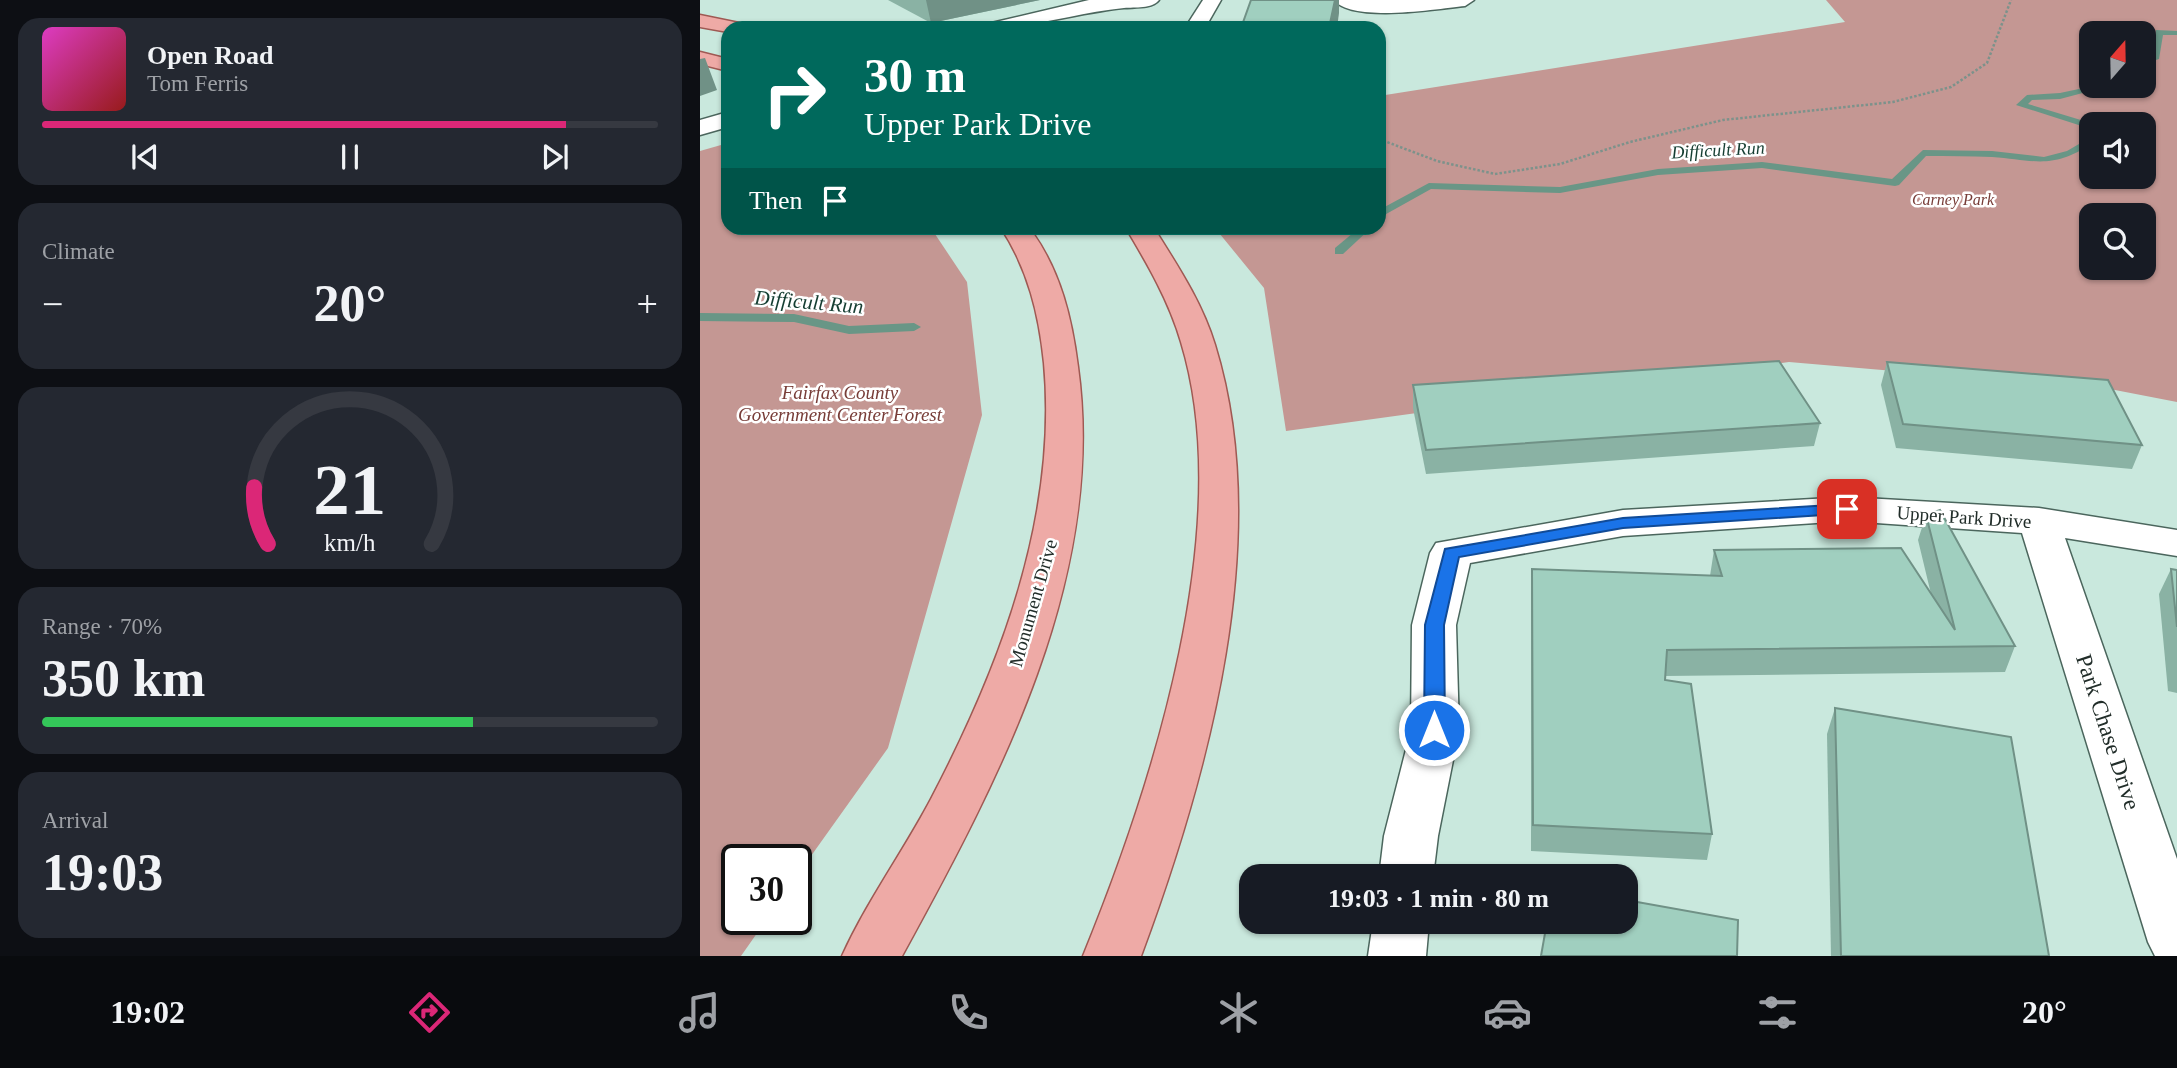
<!DOCTYPE html>
<meta charset="utf-8">
<style>
:root{--surface:#171b24;--page:#242831;--text:#f1f3f6;--muted:#9ea1a6;--line:#363941;--accent:#db2777}
body{margin:0;font-family:"Times New Roman",serif;background:var(--page);color:var(--text);height:100vh;display:flex;flex-direction:column;font-size:26px;white-space:nowrap}
*{box-sizing:border-box;margin:0}
p{font-size:23px;color:var(--muted)}
.icon{flex:none;width:38px;height:38px;fill:none;stroke:currentColor;stroke-width:2;stroke-linecap:round;stroke-linejoin:round}
.map{position:relative;flex:1;overflow:hidden}
.panel{display:flex;flex-direction:column;gap:18px;padding:18px;background:#0d0f14;width:700px}
.panel>*{flex:none}
.banner{position:absolute;left:21px;top:21px;width:665px;height:214px;border-radius:21px;box-shadow:0 2px 5px #0004;background:#00695c;color:#fff;overflow:hidden}
.needle{width:46px;rotate:20deg}
.fabs{position:absolute;left:1379px;top:21px;display:grid;gap:14px}
.fabs a{display:grid;place-items:center;width:77px;height:77px;border-radius:14px;background:var(--surface);box-shadow:0 2px 5px #0004;font-size:35px}
.speed{position:absolute;left:21px;top:844px;display:flex;gap:14px;font-size:35px;font-weight:700;text-align:center}
.speed>*{display:grid;place-content:center;width:91px;height:91px;border-radius:50%;background:var(--surface);box-shadow:0 2px 5px #0004;line-height:1}
.speed .limit{border:4px solid #111;border-radius:10px;background:#fff;color:#111}
.pin{position:absolute;display:grid;place-items:center;width:60px;height:60px;color:#fff;margin:-30px;border-radius:14px;box-shadow:0 4px 10px #0006}
.me{position:absolute;width:77px;margin:-38px;rotate:0deg;stroke-linejoin:round;filter:drop-shadow(0 0 5px #0008)}
.turn{display:flex;align-items:center;gap:24px;height:147px;padding:0 28px;font-size:32px}
.turn .icon{width:91px;height:91px;stroke-width:2.5}
.turn b{display:block;font-size:49px;line-height:60px}
.then{display:flex;align-items:center;height:66px;padding:0 28px;background:#0003;gap:14px;font-size:26px}
.big{font-size:52px;font-weight:600;line-height:1.1}
.panel .widget{flex:1;display:flex;flex-direction:column;justify-content:center;gap:10px;min-width:0;padding:0 24px;border-radius:21px;background:var(--page)}
.panel .dial{align-items:center;gap:0}
.dial svg{height:182px;overflow:visible;fill:none;stroke:var(--line);stroke-width:7;stroke-linecap:round;text-anchor:middle}
.dial text{fill:var(--text);stroke:none}
.song{display:flex;align-items:center;gap:21px}
.cover{width:84px;height:84px;border-radius:10px;background:linear-gradient(135deg,hsl(310 70% 55%),hsl(0 70% 35%))}
.played{height:7px;border-radius:4px;background:linear-gradient(90deg,var(--accent) 85%,var(--line) 85%)}
.keys{display:flex;justify-content:space-around;direction:ltr}
.heat{display:flex;justify-content:space-between;align-items:center;font-size:38px;direction:ltr}
.charge{height:10px;border-radius:5px;background:linear-gradient(90deg,#34c759 70%,var(--line) 0)}
.trip{position:absolute;left:539px;top:864px;width:399px;height:70px;border-radius:21px;background:var(--surface);box-shadow:0 2px 5px #0004;font-weight:600;line-height:70px;text-align:center}
.tabs{display:flex;height:112px;justify-content:space-around;align-items:center;background:#090b0e;color:var(--muted)}
.tabs .icon{width:49px;height:49px}
.tabs .on{color:var(--accent)}
.tabs b{font-size:32px;color:var(--text)}
main{display:flex;flex:1;min-height:0}
.map>svg:first-child{display:block}
.forest{fill:#c49793;fill-rule:evenodd}
.lines{fill:none;stroke-linecap:round;stroke-linejoin:round}
.stream{fill:#699686;fill-rule:evenodd}
.minor-casing{stroke:#4b665d;stroke-width:3}
.major-casing{stroke:#9f5953;stroke-width:3}
.path{stroke:#7c928b;stroke-width:2.5;stroke-dasharray:2.5 2;stroke-linecap:butt}
.minor{fill:#fff;fill-rule:evenodd}
.major{fill:#eeaaa6;fill-rule:evenodd}
.wall{fill:#8ab2a4}
.shaded-wall{fill:#709186}
.building{fill:#a0cfbf;stroke:#709186;stroke-width:2}
.route{fill:#1a73e8;stroke:#114b97;stroke-width:2}
.labels{text-anchor:middle;dominant-baseline:central;stroke-width:5;stroke-linejoin:round;paint-order:stroke}
.far-park-label{font-size:16px;font-style:italic;fill:#783d38;stroke:#fff}
.far-water-label{font-size:18px;font-style:italic;fill:#153e32;stroke:#fff}
.park-label{font-size:19px;font-style:italic;fill:#783d38;stroke:#fff}
.street-label{font-size:19px;fill:#212d29;stroke:#fff}
.water-label{font-size:21px;font-style:italic;fill:#153e32;stroke:#fff}
.near-street-label{font-size:23px;fill:#212d29;stroke:#fff}
</style>
<main>
<section class="panel">
<div class="widget">
<div class="song"><i class="cover"></i><div><b>Open Road</b><p>Tom Ferris</p></div></div>
<div class="played"></div>
<div class="keys"><svg class="icon" aria-label="previous" viewBox="0 0 24 24"><path d="M18 5L8 12l10 7zM5 5v14"/></svg><svg class="icon" aria-label="pause" viewBox="0 0 24 24"><path d="M8 5v14M16 5v14"/></svg><svg class="icon" aria-label="next" viewBox="0 0 24 24"><path d="M6 5l10 7-10 7zM19 5v14"/></svg></div>
</div>
<div class="widget"><p>Climate</p>
<div class="heat"><a>−</a><b class="big">20°</b><a>+</a></div>
</div>
<div class="widget dial"><svg viewBox="0 0 100 80">
<path d="M14 69A42 42 0 1 1 86 69"/>
<path d="M14 69A42 42 0 0 1 8 44" stroke="#db2777"/>
<text x="50" y="56" font-size="32" font-weight="700">21</text>
<text x="50" y="72" font-size="11">km/h</text>
</svg></div>
<div class="widget"><p>Range · 70%</p><b class="big">350 km</b><div class="charge"></div></div>
<div class="widget"><p>Arrival</p><b class="big">19:03</b></div>
</section>
<div class="map">
<svg width="1477" height="956" viewBox="0 0 1477 956">
<rect width="100%" height="100%" fill="#c9e8dd"/>
<g class="forest">
<path d="M 1126,0 L 1477,0 L 1477,402 L 1415,390 L 1089,362 L 586,431 L 564,288 L 515,228 L 679,228 L 679,96 L 1145,22 ZM 1391,33 L 1444,33 L 1444,86 L 1391,86 ZM 1391,124 L 1444,124 L 1444,177 L 1391,177 ZM 1391,215 L 1444,215 L 1444,268 L 1391,268 Z"/>
<polygon points="28,143 28,228 231,228 267,282 282,415 188,748 96,877 96,859 37,859 37,919 67,919 41,956 0,956 0,151"/>
</g>
<g class="lines">
<g class="stream">
<polygon points="1456,30 1477,31 1477,35 1463,35 1459,59 1444,64 1444,58 1451,57"/>
<polygon points="1393,86 1409,86 1360,99 1332,100 1328,104 1394,124 1391,124 1391,129 1316,105 1327,95 1360,93"/>
<path d="M 1391,137 L 1391,144 C 1352,170 1334,160 1292,157 C 1270,156 1248,156 1226,156 L 1199,185 L 1195,186 L 1062,168 L 958,175 L 860,193 L 731,189 L 679,218 L 679,210 L 729,183 L 860,187 L 958,169 L 1062,162 L 1192,179 L 1223,150 L 1292,151 L 1344,157 L 1367,151 Z"/>
<polygon points="659,228 671,228 643,254 635,254 635,248"/>
<polygon points="0,313 94,314 149,326 214,323 221,327 214,331 149,334 94,322 0,321"/>
</g>
<defs>
<g id="minor">
<path d="M 389,0 L 459,0 C 452,9 435,7 424,8 C 375,13 333,28 284,28 L 287,24 Z"/>
<polygon points="503,0 521,0 505,28 485,28"/>
<path d="M 634,0 L 774,0 L 765,6 C 737,9 653,23 634,0 Z"/>
<polygon points="28,112 28,127 0,135 0,120"/>
<polygon points="1147,497 1339,508 1477,530 1477,556 1365,538 1477,859 1477,956 1455,956 1448,942 1322,533 1147,521 923,536 770,563 756,625 759,730 738,836 733,877 679,877 684,836 711,730 712,625 730,553 736,543 923,510"/>
<polygon points="673,922 729,922 726,956 668,956"/>
</g>
<g id="major">
<polygon points="0,15 44,24 47,28 28,28 28,32 0,27"/>
<polygon points="0,52 28,59 28,71 0,64"/>
<path d="M 301,228 L 329,228 L 333,233 C 361,273 372,319 378,367 C 407,576 299,779 202,956 L 142,956 C 167,901 203,852 231,799 C 301,665 358,516 344,363 C 339,314 328,269 301,228 Z"/>
<path d="M 426,228 L 454,228 C 477,265 502,302 515,345 C 574,537 509,773 441,956 L 383,956 C 453,785 537,525 481,342 C 469,301 448,265 426,228 Z"/>
</g>
</defs>
<use href="#minor" class="minor-casing"/>
<use href="#major" class="major-casing"/>
<polyline class="path" points="679,139 737,161 795,174 860,164 930,142 1023,120 1193,102 1251,87 1287,63 1311,0"/>
<use href="#minor" class="minor"/>
<use href="#major" class="major"/>
</g>
<g class="wall">
<polygon points="188,0 340,0 231,23"/>
<polygon points="1187,362 1442,445 1432,469 1196,448 1181,385"/>
<polygon points="713,385 1120,423 1114,446 726,474 713,408"/>
<polygon points="1226,515 1315,646 1305,672 965,676 965,680 1012,834 1007,860 831,851 831,594 832,569 1010,576 1014,550 1231,594 1218,540"/>
<polygon points="1471,569 1477,570 1477,693 1468,691 1459,594"/>
<polygon points="1135,708 1349,956 1131,956 1127,734"/>
</g>
<g class="shaded-wall">
<polygon points="226,0 340,0 231,23"/>
<polygon points="635,0 639,0 639,13 637,28 629,28"/>
<polygon points="5,58 17,90 0,96 0,59"/>
</g>
<g class="building">
<polygon points="551,0 635,0 629,28 541,28"/>
<polygon points="1079,361 1120,423 726,450 713,385"/>
<polygon points="1187,362 1408,380 1442,445 1203,424"/>
<polygon points="1240,510 1315,646 967,650 965,680 991,684 1012,834 833,825 832,569 1022,576 1014,550 1201,548 1255,630 1226,515"/>
<polygon points="1471,569 1477,570 1477,627"/>
<polygon points="1135,708 1311,737 1349,956 1141,956"/>
<polygon points="926,900 1038,920 1037,956 841,956 847,922 926,922"/>
</g>
<polygon class="route" points="1147,504 1153,505 1155,509 1153,513 923,528 759,557 744,625 745,730 742,735 734,738 727,735 724,730 725,625 745,549 923,518"/>
<g class="labels">
<g class="far-park-label">
<text x="1253" y="199">Carney Park</text>
</g>
<g class="far-water-label">
<text transform="translate(1018 150) rotate(-3)">Difficult Run</text>
</g>
<g class="park-label">
<text x="140" y="392">Fairfax County<tspan x="140" dy="22">Government Center Forest</tspan></text>
</g>
<g class="street-label">
<text transform="translate(1264 517) rotate(4)">Upper Park Drive</text>
<text transform="translate(333 603) rotate(-74)">Monument Drive</text>
</g>
<g class="water-label">
<text transform="translate(109 302) rotate(5)">Difficult Run</text>
</g>
<g class="near-street-label">
<text transform="translate(1408 732) rotate(72)">Park Chase Drive</text>
</g>
</g>
</svg>
<div class="fabs">
<a><svg class="needle" viewBox="-14 -14 28 28"><path d="M0-13l5 13h-10z" fill="#e53935"/><path d="M0 13l5-13h-10z" fill="#9ea1a6"/></svg></a>
<a><svg class="icon" aria-label="sound" viewBox="0 0 24 24"><path d="M4 9h4l5-4v14l-5-4H4zM17 9q2 3 0 6"/></svg></a>
<a><svg class="icon" aria-label="search" viewBox="0 0 24 24"><circle cx="10" cy="10" r="6"/><path d="M15 15l6 6"/></svg></a>
</div>
<div class="speed"><div class="limit">30</div></div>
<div class="pin" style="left:1147px;top:509px;background:#d93025"><svg class="icon" aria-label="arrive" viewBox="0 0 24 24"><path d="M6 21V4h12l-3 4 3 4H6"/></svg></div>
<svg class="me" style="left:734px;top:730px" viewBox="-20 -20 40 40"><circle r="17" fill="#1a73e8" stroke="#fff" stroke-width="3"/><path d="M0-11L8 9 0 5-8 9z" fill="#fff"/></svg>
<div class="trip">19:03 · 1 min · 80 m</div>
<div class="banner">
<div class="turn"><svg class="icon" aria-label="right" viewBox="0 0 24 24"><path d="M7 20v-9h11M14 6l5 5-5 5"/></svg><div><b>30 m</b>Upper Park Drive</div></div>
<div class="then">Then<svg class="icon" aria-label="arrive" viewBox="0 0 24 24"><path d="M6 21V4h12l-3 4 3 4H6"/></svg></div>
</div>
</div>
</main>
<nav class="tabs">
<b>19:02</b>
<svg class="icon on" aria-label="directions" viewBox="0 0 24 24"><path d="M12 3l9 9-9 9-9-9zM9 14v-3h6M13 9l2 2-2 2"/></svg>
<svg class="icon" aria-label="music" viewBox="0 0 24 24"><path d="M9 18V5l10-2v13"/><circle cx="6" cy="18" r="3"/><circle cx="16" cy="16" r="3"/></svg>
<svg class="icon" aria-label="phone" viewBox="0 0 24 24"><path d="M5 4h4l2 5-3 2q2 4 5 5l2-3 5 2v4C11 20 4 13 5 4z"/></svg>
<svg class="icon" aria-label="climate" viewBox="0 0 24 24"><path d="M12 3v18M4 7l16 10M4 17L20 7"/></svg>
<svg class="icon" aria-label="car" viewBox="0 0 24 24"><path d="M5 17H2v-5l4-1 3-4h7l3 4 3 1v5h-3M9 17h6M6 11h13"/><circle cx="7" cy="17" r="2"/><circle cx="17" cy="17" r="2"/></svg>
<svg class="icon" aria-label="filters" viewBox="0 0 24 24"><path d="M4 7h16M4 17h16"/><circle cx="9" cy="7" r="2"/><circle cx="15" cy="17" r="2"/></svg>
<b>20°</b>
</nav>
